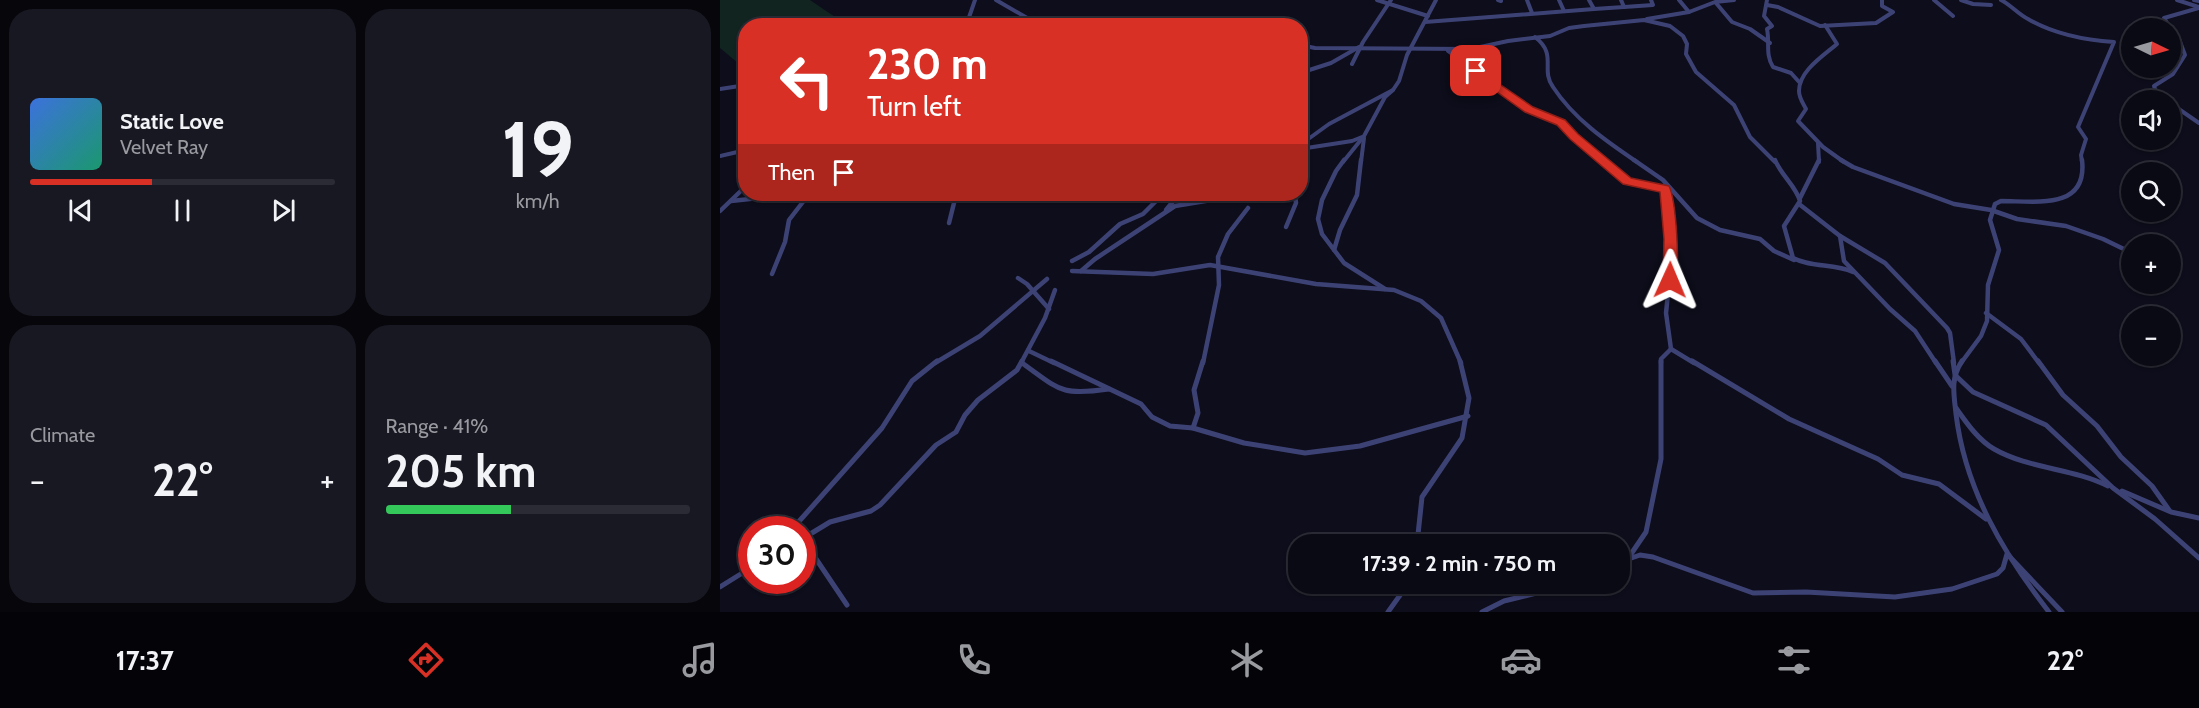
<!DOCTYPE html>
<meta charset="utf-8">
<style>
:root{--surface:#0a0a14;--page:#181822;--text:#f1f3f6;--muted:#999aa0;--line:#2a2b34;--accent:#d93025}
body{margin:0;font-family:Cabin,sans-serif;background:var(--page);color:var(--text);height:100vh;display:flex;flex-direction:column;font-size:22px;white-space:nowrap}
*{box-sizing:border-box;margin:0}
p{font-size:20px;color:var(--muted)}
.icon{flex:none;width:33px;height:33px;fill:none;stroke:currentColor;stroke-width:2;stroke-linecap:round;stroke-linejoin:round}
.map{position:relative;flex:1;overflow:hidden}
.panel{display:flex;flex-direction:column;gap:9px;padding:9px;background:#06060b;width:720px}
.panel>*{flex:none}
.hud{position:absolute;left:18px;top:18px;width:570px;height:183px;border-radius:24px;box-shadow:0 2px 4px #0004,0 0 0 2px var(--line);background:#d93025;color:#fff;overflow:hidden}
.needle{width:39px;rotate:95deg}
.buttons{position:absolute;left:1401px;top:18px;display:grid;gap:12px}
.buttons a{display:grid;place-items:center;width:60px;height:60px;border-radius:50%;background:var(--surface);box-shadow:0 2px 4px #0004,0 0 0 2px var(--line);font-size:30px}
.speed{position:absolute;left:18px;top:516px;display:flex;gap:12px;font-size:30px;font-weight:700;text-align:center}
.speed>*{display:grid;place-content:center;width:78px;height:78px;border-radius:50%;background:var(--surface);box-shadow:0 2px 4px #0004,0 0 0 2px var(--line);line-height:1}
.speed .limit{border:9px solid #d22;background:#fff;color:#111}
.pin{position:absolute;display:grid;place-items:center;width:51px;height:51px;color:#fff;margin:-26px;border-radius:12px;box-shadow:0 3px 9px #0006}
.me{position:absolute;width:66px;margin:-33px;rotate:1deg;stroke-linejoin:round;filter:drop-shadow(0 0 4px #0008)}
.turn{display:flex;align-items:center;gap:21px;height:126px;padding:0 30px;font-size:27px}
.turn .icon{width:78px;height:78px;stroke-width:2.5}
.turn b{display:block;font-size:42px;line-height:51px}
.then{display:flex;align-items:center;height:57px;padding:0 30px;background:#0003;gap:12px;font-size:22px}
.big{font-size:45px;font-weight:700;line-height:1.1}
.panel .widget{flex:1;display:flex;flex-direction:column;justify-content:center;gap:9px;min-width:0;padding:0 21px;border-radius:24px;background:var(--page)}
.panel .dial{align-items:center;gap:0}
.dial b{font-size:78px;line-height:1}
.song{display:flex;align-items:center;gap:18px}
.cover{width:72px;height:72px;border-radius:9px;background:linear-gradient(135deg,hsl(220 70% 55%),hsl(160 70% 35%))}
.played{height:6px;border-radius:3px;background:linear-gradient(90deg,var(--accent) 40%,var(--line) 40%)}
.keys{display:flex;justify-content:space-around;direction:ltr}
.heat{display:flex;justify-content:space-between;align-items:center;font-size:33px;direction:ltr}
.charge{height:9px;border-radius:4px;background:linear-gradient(90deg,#34c759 41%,var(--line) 0)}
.panel .tiles{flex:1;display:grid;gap:9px;grid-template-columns:repeat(2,1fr)}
.trip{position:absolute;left:568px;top:534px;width:342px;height:60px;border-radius:24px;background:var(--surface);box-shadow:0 2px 4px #0004,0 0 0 2px var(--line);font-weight:700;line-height:60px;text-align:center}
.dock{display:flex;height:96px;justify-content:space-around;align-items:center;background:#040408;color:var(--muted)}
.dock .icon{width:42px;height:42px}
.dock .active{color:var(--accent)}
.dock b{font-size:27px;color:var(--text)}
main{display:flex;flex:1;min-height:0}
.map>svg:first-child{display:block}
.green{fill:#112420}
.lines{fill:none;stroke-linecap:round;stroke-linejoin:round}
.street-far2{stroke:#3d4275;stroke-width:4}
.street-far1{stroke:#3d4275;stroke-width:4.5}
.street{stroke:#3d4275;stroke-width:5}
.route{fill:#d93025;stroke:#8d1f18;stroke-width:1.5}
</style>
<main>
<section class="panel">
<div class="tiles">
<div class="widget">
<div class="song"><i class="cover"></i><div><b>Static Love</b><p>Velvet Ray</p></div></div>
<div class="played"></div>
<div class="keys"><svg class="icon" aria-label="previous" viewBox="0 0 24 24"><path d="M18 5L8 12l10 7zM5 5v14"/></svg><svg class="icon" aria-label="pause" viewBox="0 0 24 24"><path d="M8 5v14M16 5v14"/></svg><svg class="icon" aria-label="next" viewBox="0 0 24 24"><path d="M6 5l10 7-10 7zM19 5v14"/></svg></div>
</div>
<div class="widget dial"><b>19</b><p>km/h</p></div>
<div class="widget"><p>Climate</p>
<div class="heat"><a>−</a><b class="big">22°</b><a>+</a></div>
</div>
<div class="widget"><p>Range · 41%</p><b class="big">205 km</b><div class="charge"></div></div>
</div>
</section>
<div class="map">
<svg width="1479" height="612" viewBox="0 0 1479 612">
<rect width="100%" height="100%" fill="#0d0d1b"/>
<polygon class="green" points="0,0 90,0 127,25 26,26 25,69 0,48"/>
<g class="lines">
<g class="street-far2">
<polyline points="276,0 321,26"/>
<polyline points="657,0 708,16"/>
<polyline points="778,0 781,1"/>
<polyline points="807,0 812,13"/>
<polyline points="839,0 844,11"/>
<polyline points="869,0 874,9 904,7"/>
<polyline points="901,0 904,7 933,5 931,0"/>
<polyline points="959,0 969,12"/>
<path d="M 1047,0 L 1044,16 L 1052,26 L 1047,29 C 1050,43 1045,54 1053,67 L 1071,73 L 1080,83"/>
<polyline points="1214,0 1233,16"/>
<polyline points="1241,0 1253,4 1271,5"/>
<path d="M 1281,0 C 1291,5 1298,14 1308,19 C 1334,34 1364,40 1394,42 L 1358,127 L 1366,139 L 1361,155 L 1362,162"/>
<polyline points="1457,0 1479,7"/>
<polyline points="1474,0 1479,1"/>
<polyline points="996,3 1012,22 1030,29 1050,43"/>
<polyline points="1047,5 1058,7 1100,26 1156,23 1173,12 1162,6 1162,0"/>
<polyline points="927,19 969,12 995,2 1014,0"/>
<polyline points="705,22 874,9"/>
<path d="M 1105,25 L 1117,44 C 1103,56 1079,71 1079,91 C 1079,98 1083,103 1086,109 L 1078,121 L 1103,147 L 1124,162"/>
<polyline points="246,26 255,0"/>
<polyline points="1450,28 1444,18 1479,8"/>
<path d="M 815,37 C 838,55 820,69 833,87 C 854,119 886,141 917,162"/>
<polyline points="580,45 595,48 751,49 788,41 830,36 849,28 864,26 924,20 950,26 963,36 967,44 966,54 976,72 1014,105 1030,137 1055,162"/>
<polyline points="728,51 809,110 841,123 884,162"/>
<polyline points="632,64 643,42 671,0"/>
<polyline points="580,73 611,63 639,47"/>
<polyline points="0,89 26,85"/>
<polyline points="1446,100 1436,92 1434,86 1453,74 1465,55 1459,39 1450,29"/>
<polyline points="1450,103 1479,123"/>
<polyline points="1098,143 1099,162"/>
<polyline points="580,145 609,124 673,90 679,81 687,55 716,0"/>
<polyline points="580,149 632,141 642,137"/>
<polyline points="0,156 26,150"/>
<polyline points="623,162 644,136 665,97 673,90"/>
<polyline points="641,162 644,138"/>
</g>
<g class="street-far1">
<polyline points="624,160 616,171 602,200 598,219 602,234 624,263 665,289"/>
<polyline points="882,160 908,182 950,189"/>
<polyline points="914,160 943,180 977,218 1000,230 1040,239 1054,251 1074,260"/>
<path d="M 1055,160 C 1061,175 1076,186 1080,201 L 1064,226 L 1073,258 C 1092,268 1114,263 1133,272"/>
<polyline points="1121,160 1133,167 1234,204 1271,210 1297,219 1346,226 1383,239 1412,253"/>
<polyline points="944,186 948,201 950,239 950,274 946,313 951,349"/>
<polyline points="1080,198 1099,160"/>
<polyline points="11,201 78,194"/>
<polyline points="1079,204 1120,236 1124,261 1170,309 1195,331 1216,363"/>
<polyline points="446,210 459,194"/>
<polyline points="0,211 26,186"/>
<polyline points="229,223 234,203 232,194"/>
<polyline points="566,227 576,203 575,194"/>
<polyline points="1120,236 1165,263 1227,328 1230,333 1234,363"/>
<polyline points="614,250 620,230 637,195 641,160"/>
<polyline points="352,261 369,252 400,224 423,214 443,194"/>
<polyline points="352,271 433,274 490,265 596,284 674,290 701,301 721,318 741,363"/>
<polyline points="361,271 375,259 455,206 528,194"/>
<polyline points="52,274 65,242 69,220 89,194"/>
<polyline points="298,278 307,284 329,309"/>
<polyline points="1266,313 1301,339 1319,363"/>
<polyline points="951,349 974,363"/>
<polyline points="309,351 334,363"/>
<polyline points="215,363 260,336 327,279"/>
<polyline points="301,363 325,318 335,290"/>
<polyline points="483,363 499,285 498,257 508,234 528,208"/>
<polyline points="941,363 941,359 951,349"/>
<path d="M 1241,363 L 1261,336 L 1267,321 L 1268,285 L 1279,250 L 1270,220 L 1275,204 L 1281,201 C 1314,201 1368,211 1362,160"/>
</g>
<g class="street">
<polyline points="331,361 421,404 432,417 450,426 473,428 524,443 585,453 640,446 748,416"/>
<polyline points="972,361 1069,419 1158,459 1182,475 1219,484 1266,519"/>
<polyline points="1215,361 1232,386"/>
<polyline points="1233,361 1235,375 1253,392 1326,425 1393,488 1435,519 1479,558"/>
<path d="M 1242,361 C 1230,379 1234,394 1236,414 C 1245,489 1283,553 1329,612"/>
<polyline points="1318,361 1343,395 1377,426 1401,457 1432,486 1449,510"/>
<path d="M 302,363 C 340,390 340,396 389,389"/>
<path d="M 1236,408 C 1246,422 1258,440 1274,449 C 1309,469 1352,468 1388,486"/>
<polyline points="473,428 478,413 474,390 483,361"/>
<polyline points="1402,491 1451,512 1479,518"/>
<polyline points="76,530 74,527 162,428 192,381 217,361"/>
<polyline points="82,538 127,605"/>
<polyline points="82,539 110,522 151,511 160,505 216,445 236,432 245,415 258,400 297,370 302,361"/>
<polyline points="697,544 702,497 742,438 749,398 740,361"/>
<polyline points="1289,556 1342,612"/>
<polyline points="909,557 926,532 941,459 941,361"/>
<polyline points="900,562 920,555 933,557 1033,593 1086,592 1175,597 1232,589 1277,574 1283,568 1287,554"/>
<polyline points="0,587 32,567"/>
<polyline points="668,612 688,584"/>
<polyline points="762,612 784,601 853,584"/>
</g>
</g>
<path class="route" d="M 756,68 L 813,107 L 845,120 L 858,134 L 911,178 L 949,186 C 956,200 961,270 954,284 L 945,284 L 943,280 L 944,239 L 940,192 L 903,184 L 850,139 L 837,125 L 805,112 L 752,74 L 751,71 Z"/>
</svg>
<div class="buttons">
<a><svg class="needle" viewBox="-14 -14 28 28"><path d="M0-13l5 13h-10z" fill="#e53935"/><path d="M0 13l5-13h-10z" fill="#999aa0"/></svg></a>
<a><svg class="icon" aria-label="sound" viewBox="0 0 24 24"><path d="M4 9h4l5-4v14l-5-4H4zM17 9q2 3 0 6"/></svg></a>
<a><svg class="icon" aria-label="search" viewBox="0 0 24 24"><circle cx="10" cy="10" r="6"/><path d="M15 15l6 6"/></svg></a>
<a>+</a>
<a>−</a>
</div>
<div class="speed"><div class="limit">30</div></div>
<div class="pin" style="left:756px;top:71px;background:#d93025"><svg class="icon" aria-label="arrive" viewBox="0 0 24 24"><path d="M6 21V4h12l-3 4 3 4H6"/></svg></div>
<svg class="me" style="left:950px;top:280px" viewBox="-20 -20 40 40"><path d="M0-17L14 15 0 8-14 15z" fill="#d93025" stroke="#fff" stroke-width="4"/></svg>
<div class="trip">17:39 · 2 min · 750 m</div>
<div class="hud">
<div class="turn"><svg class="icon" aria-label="left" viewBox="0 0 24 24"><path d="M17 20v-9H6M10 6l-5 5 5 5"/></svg><div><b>230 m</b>Turn left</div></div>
<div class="then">Then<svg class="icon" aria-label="arrive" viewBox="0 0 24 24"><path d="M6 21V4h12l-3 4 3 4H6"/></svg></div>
</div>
</div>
</main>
<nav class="dock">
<b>17:37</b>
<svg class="icon active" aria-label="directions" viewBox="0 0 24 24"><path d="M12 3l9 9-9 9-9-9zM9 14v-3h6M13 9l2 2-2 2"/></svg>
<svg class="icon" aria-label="music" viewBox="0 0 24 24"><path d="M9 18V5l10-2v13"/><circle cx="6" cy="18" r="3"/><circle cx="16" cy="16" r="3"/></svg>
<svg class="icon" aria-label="phone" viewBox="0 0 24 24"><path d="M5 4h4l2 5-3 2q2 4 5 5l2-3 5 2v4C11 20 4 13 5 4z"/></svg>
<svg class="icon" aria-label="climate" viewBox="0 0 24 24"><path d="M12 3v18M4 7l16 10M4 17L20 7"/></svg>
<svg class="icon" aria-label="car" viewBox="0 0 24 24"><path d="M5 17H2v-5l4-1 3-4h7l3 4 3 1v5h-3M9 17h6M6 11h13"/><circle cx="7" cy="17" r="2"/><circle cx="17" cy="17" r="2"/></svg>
<svg class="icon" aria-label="filters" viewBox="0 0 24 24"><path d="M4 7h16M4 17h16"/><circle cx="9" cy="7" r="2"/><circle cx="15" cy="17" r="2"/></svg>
<b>22°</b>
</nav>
